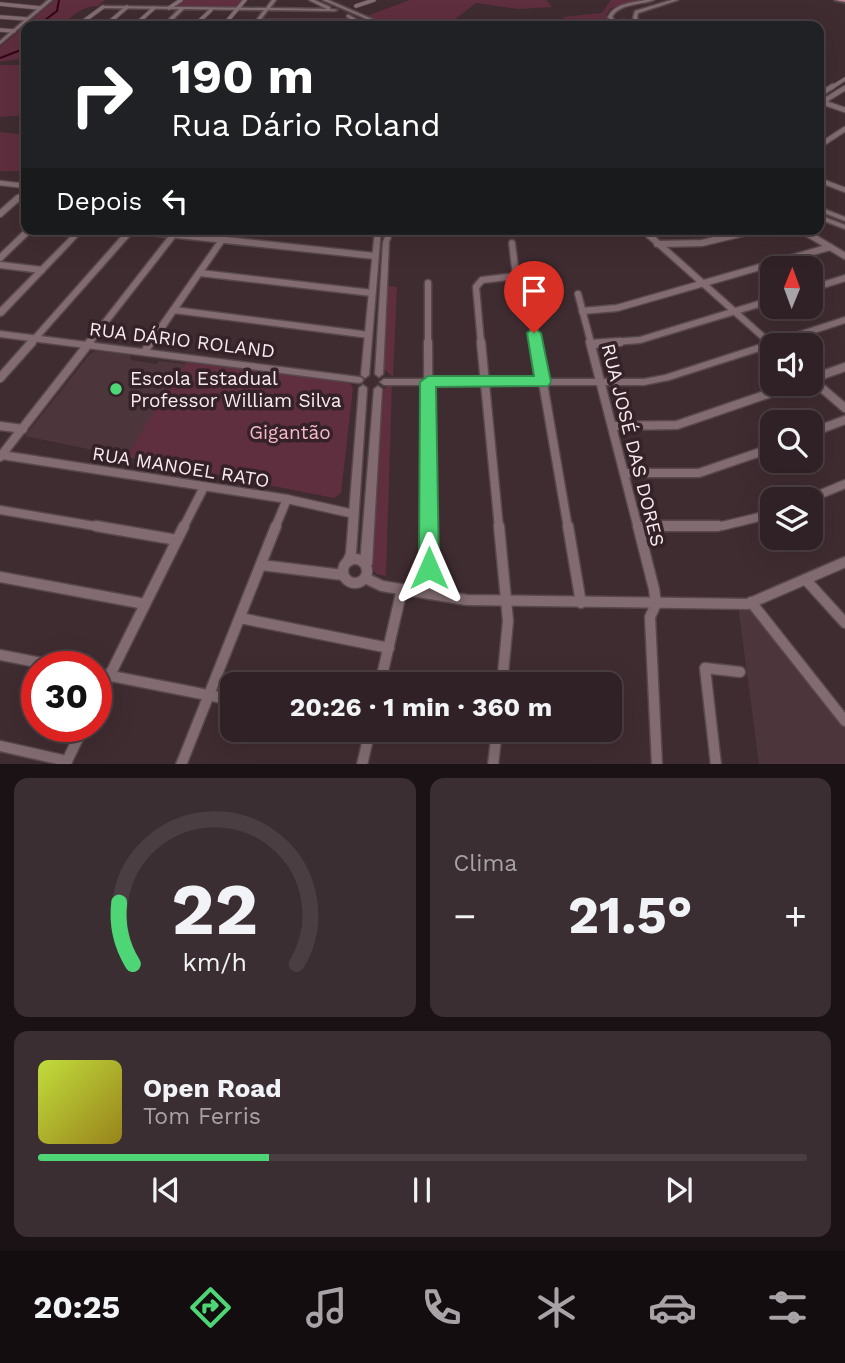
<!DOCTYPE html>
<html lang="pt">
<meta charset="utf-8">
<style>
:root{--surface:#2f2125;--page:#3b2e32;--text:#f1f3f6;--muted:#a7a3a7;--line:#4a3e42;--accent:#4ed676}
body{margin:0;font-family:"Work Sans",sans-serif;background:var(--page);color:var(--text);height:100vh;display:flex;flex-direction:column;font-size:26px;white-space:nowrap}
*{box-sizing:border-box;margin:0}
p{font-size:23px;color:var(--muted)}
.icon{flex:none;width:38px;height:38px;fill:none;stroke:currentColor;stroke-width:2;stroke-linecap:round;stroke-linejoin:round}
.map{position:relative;height:764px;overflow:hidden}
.drawer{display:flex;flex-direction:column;gap:14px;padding:14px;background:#1a1214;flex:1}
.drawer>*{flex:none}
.top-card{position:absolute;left:21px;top:21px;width:803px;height:214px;border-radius:14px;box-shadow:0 7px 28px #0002,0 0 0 2px var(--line);background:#202124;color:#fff;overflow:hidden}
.needle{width:46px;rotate:1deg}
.tools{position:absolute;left:760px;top:256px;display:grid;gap:14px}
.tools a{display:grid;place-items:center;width:63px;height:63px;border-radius:14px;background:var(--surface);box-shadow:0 7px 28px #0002,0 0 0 2px var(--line);font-size:35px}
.speed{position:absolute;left:21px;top:651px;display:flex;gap:14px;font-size:35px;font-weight:700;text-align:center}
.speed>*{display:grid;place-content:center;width:91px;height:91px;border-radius:50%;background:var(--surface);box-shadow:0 7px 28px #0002,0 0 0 2px var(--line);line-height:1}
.speed .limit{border:10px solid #d22;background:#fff;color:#111}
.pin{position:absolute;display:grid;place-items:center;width:60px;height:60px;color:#fff;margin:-72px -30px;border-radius:50% 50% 50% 0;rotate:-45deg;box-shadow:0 0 7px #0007}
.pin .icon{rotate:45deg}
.me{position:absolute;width:77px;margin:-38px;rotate:0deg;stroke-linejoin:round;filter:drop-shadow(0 0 5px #0008)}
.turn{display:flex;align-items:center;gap:24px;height:147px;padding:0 35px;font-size:32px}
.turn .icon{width:91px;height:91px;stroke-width:2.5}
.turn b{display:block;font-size:49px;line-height:60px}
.then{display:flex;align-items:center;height:66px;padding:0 35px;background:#0003;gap:14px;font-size:26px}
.big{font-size:52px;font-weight:700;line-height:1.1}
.drawer .widget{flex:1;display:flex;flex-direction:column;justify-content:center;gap:10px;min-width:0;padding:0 24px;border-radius:14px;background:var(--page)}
.drawer .dial{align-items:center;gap:0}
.dial svg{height:182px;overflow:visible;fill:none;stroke:var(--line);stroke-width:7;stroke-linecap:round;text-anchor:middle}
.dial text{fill:var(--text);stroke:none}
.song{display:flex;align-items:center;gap:21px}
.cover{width:84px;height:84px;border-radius:10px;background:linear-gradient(135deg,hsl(70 70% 55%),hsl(50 70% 35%))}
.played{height:7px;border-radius:4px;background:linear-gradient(90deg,var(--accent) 30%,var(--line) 30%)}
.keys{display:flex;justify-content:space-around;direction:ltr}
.heat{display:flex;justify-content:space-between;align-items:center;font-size:38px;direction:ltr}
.drawer .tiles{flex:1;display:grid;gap:14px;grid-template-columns:1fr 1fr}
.widget:last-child{grid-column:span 2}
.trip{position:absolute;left:220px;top:672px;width:402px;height:70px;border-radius:14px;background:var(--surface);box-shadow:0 7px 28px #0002,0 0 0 2px var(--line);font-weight:700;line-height:70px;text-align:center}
.menu{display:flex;height:112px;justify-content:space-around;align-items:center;background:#130d0f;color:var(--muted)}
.menu .icon{width:49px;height:49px}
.menu .on{color:var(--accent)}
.menu b{font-size:32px;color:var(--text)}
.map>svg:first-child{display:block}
.built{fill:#4d353c}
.green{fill:#5f2e3f}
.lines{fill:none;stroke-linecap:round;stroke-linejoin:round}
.stream{stroke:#370018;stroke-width:2}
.minor-far4-casing{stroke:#58484c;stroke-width:5}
.minor-far3-casing{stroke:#58484c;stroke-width:7}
.minor-far2-casing{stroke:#58484c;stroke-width:9}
.minor-far1-casing{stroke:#58484c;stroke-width:11}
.minor-casing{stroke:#58484c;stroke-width:13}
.tertiary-casing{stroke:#58484c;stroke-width:3}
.primary-casing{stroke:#58484c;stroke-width:4}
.minor-far4{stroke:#826c72;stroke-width:3.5}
.minor-far3{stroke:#826c72;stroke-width:4.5}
.minor-far2{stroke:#826c72;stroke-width:6}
.minor-far1{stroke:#826c72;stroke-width:8}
.minor{stroke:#826c72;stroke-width:10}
.tertiary{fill:#826c72;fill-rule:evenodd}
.primary{fill:#bc8294;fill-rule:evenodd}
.route{fill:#4ed676;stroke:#338b4d;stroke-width:2}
.poi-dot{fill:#4ed676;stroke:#342228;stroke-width:2.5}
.labels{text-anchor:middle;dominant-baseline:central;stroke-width:7;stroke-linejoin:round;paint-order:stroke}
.street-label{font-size:19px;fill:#f8ebee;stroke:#342228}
.poi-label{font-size:19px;fill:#f8ebee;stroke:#342228;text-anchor:start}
.park-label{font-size:19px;fill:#f5b9ca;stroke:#342228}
</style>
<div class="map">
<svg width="845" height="765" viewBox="0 0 845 765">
<rect width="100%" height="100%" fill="#3f2c31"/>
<g class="built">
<polygon points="96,351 130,355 131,360 157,364 159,361 185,364 127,457 25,436 90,354"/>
<polygon points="738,605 750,605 845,724 845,764 759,764"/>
</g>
<g class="green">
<path d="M 55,0 L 105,0 L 98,6 C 82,6 72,16 61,26 L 26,26 L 26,58 L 0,62 L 0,47 Z"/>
<polygon points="185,0 244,0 237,8 172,8"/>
<polygon points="410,0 546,0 552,7 519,9 476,3 446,26 391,26 367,16"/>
<path d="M 611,0 L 647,0 L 611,8 L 606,15 L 611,24 C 597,25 577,29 562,17 L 602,13 Z"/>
<polygon points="0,65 26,65 26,115 0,117"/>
<polygon points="0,132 26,135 26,171 0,171"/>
<polygon points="388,286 397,287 393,377 383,368"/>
<polygon points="188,360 350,383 353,388 341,493 334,498 127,457 174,377"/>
<polygon points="392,383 386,576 377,574 370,566 377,501 381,391"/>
</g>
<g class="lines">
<g class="stream">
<polyline points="37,26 57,11 59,0"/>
<polyline points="0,58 26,48"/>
</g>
<defs>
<g id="minor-far4">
<polyline points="0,4 40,8"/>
<polyline points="356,6 374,0"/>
<polyline points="169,8 181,0"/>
<polyline points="0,17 27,19"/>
<polyline points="258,21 358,21"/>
<polyline points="77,26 103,7"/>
<polyline points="105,26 127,7"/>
<polyline points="134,26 154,8"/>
<polyline points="194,26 211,10"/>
<polyline points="223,26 245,0"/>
<polyline points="0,30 14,31"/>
<polyline points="831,88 845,79"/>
</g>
<g id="minor-far3">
<polyline points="819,95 833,86"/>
<polyline points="822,102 845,110"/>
<polyline points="819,104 845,88"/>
<polyline points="819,146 845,129"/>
<polyline points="819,180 845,190"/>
<polyline points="0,183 26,186"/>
<polyline points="16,200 26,191"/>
</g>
<g id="minor-far2">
<polyline points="0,214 18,198"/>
<polyline points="121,229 375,256"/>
<polyline points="642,229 770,343"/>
<polyline points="800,229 845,256"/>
<polyline points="657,244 702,243 760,229"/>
<polyline points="0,258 30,229"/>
<polyline points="0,265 42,270"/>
<polyline points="200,273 372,293"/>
<polyline points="428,283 428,343"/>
<polyline points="526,284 536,343"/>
<polyline points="810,289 845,278"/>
<polyline points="578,294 591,343"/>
<polyline points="174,310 369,335"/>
<polyline points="582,311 617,308 830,247"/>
<polyline points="31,343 131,230"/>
<polyline points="89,343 178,229"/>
<polyline points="481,343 476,287 482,280 516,276 512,243"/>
<polyline points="599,343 640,340 772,300"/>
</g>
<g id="minor-far1">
<polyline points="428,342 429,528"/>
<polyline points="481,342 499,528"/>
<polyline points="536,342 568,528"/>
<polyline points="590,342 638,528"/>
<polyline points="768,342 772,345"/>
<polyline points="591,344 620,342"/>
<polyline points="0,378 32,342"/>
<polyline points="810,378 845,408"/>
<polyline points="811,379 845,367"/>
<polyline points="0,426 23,429"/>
<polyline points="612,426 677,425 800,383"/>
<polyline points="810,433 845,420"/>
<polyline points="2,455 287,499 354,514"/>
<polyline points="0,457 90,342"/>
<polyline points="624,473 699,473 772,448"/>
<polyline points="809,499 845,484"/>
<polyline points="0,510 106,528"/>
<polyline points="638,526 722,526 772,514"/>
<polyline points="183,528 204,487"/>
<polyline points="275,528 287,499"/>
</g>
<g id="minor">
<polyline points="96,526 177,540"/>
<polyline points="429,526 429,594"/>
<polyline points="499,526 508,621 502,684"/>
<polyline points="568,526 581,603"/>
<polyline points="638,526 654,589 656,604 650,617 657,765"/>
<polyline points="648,526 718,526"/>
<circle cx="355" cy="571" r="12"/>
<polyline points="261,565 343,575"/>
<polyline points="0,577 145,604"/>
<polyline points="365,578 382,586 467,600 748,604 845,562"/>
<polyline points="806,580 845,623"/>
<polyline points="751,602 845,721"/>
<polyline points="240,618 389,648"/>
<polyline points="0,655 62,667"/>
<polyline points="96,673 233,700"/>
<polyline points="380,684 402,589"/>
<polyline points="96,703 184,526"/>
<polyline points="0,746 67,761"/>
<polyline points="66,763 84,726"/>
<polyline points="181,765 276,526"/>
<polyline points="362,765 370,730"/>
<polyline points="493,765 497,730"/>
<polyline points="716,765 705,668 740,672"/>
</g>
<g id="tertiary">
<polygon points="48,0 52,0 0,44 0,41"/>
<polygon points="272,0 276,0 270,8 327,9 309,0 314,0 330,7 330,9 337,10 335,11 268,10 256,26 252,26 264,10 184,9 166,26 162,26 179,9 103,8 101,7 103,6 266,8"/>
<polygon points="323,0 328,0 388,26 383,26"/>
<path d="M 646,0 L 654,0 C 641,5 619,3 612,17 L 616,22 L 623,20 L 637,22 L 633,18 L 635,11 L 672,0 L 678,0 L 638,13 L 637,18 L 644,26 L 623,22 L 618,25 L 619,26 L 615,26 L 608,17 C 615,3 632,3 646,0 Z"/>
<polygon points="347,15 349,15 367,26 362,26 347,17"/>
<polygon points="819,207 845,217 845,221 819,211"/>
<polygon points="819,215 845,225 845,229 819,219"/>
<polygon points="78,229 85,229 3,315 0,316 0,308"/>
<polygon points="226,229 233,229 150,350 359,377 362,378 363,380 362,382 359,383 0,337 0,331 142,349"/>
<polygon points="375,229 381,229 369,375 365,378 361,375"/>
<polygon points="388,229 394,229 389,242 383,374 379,377 375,374 383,242"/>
<polygon points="845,317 845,323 778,345 772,345 772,347 669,380 644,385 384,385 380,382 384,379 644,379 665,375"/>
<polygon points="363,385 367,388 356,553 352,565 348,567 344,565 342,562 346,553 359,388"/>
<polygon points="378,386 382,389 372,564 370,567 366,569 362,567 360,564 374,389"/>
</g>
<polygon id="primary" points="835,0 845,0 845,2"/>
</defs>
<use href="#minor-far4" class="minor-far4-casing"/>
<use href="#minor-far3" class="minor-far3-casing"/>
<use href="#minor-far2" class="minor-far2-casing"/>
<use href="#minor-far1" class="minor-far1-casing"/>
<use href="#minor" class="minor-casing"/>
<use href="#tertiary" class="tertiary-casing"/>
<use href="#primary" class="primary-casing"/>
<use href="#minor-far4" class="minor-far4"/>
<use href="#minor-far3" class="minor-far3"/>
<use href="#minor-far2" class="minor-far2"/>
<use href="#minor-far1" class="minor-far1"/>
<use href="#minor" class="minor"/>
<use href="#tertiary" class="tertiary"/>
<use href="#primary" class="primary"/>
</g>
<polygon class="route" points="534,328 541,333 551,382 548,386 436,387 439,568 436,574 429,577 422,574 419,568 420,382 428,376 534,376 527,333"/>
<circle class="poi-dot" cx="116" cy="389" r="7"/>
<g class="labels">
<g class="street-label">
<text transform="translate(182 340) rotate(7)">RUA DÁRIO ROLAND</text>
<text transform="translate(633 445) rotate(76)">RUA JOSÉ DAS DORES</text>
<text transform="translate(181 467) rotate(9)">RUA MANOEL RATO</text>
</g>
<g class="poi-label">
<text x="130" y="378">Escola Estadual<tspan x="130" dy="22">Professor William Silva</tspan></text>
</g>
<g class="park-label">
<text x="290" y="432">Gigantão</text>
</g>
</g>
</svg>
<div class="tools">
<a><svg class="needle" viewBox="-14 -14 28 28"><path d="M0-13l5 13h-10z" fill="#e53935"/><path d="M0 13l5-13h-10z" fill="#a7a3a7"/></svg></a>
<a><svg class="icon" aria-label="sound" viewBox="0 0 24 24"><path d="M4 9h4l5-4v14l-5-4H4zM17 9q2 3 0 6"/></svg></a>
<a><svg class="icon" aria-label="search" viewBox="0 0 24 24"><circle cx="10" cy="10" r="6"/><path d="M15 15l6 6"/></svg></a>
<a><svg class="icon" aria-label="layers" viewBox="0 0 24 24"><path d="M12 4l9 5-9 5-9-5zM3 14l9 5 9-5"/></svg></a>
</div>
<div class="speed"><div class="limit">30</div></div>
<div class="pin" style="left:534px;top:333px;background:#d93025"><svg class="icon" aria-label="arrive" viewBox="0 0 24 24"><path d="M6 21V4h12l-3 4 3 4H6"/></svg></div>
<svg class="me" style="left:429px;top:568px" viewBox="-20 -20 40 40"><path d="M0-17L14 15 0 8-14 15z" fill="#4ed676" stroke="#fff" stroke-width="4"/></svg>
<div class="trip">20:26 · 1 min · 360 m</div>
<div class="top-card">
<div class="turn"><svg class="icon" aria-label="right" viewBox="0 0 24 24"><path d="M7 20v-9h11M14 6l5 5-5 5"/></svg><div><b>190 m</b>Rua Dário Roland</div></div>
<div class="then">Depois<svg class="icon" aria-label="left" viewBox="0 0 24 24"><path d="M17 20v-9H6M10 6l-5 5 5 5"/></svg></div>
</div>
</div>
<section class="drawer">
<div class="tiles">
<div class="widget dial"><svg viewBox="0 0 100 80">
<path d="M14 69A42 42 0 1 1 86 69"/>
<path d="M14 69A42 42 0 0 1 8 42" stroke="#4ed676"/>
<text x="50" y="56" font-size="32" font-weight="700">22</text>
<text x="50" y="72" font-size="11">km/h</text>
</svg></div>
<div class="widget"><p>Clima</p>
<div class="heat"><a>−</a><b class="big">21.5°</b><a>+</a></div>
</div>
<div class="widget">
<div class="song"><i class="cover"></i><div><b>Open Road</b><p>Tom Ferris</p></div></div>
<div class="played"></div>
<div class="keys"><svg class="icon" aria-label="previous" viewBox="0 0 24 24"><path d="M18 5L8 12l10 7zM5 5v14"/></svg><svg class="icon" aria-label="pause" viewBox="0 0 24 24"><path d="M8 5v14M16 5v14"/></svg><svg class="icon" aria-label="next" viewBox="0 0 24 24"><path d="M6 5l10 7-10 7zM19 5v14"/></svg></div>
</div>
</div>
</section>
<nav class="menu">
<b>20:25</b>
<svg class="icon on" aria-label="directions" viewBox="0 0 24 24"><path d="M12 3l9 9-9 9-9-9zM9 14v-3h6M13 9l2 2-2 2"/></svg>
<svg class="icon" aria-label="music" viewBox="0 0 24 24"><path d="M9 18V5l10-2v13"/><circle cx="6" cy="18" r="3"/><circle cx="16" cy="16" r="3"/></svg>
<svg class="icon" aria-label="phone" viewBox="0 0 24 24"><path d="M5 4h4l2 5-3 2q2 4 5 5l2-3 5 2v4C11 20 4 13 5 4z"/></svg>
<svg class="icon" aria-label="climate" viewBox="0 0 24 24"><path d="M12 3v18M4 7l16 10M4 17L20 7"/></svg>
<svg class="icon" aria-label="car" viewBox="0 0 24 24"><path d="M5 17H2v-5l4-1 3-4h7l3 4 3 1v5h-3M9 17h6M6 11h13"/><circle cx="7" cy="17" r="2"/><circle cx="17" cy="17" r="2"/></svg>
<svg class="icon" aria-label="filters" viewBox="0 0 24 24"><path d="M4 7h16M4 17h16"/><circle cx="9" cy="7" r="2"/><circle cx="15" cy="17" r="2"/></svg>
</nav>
